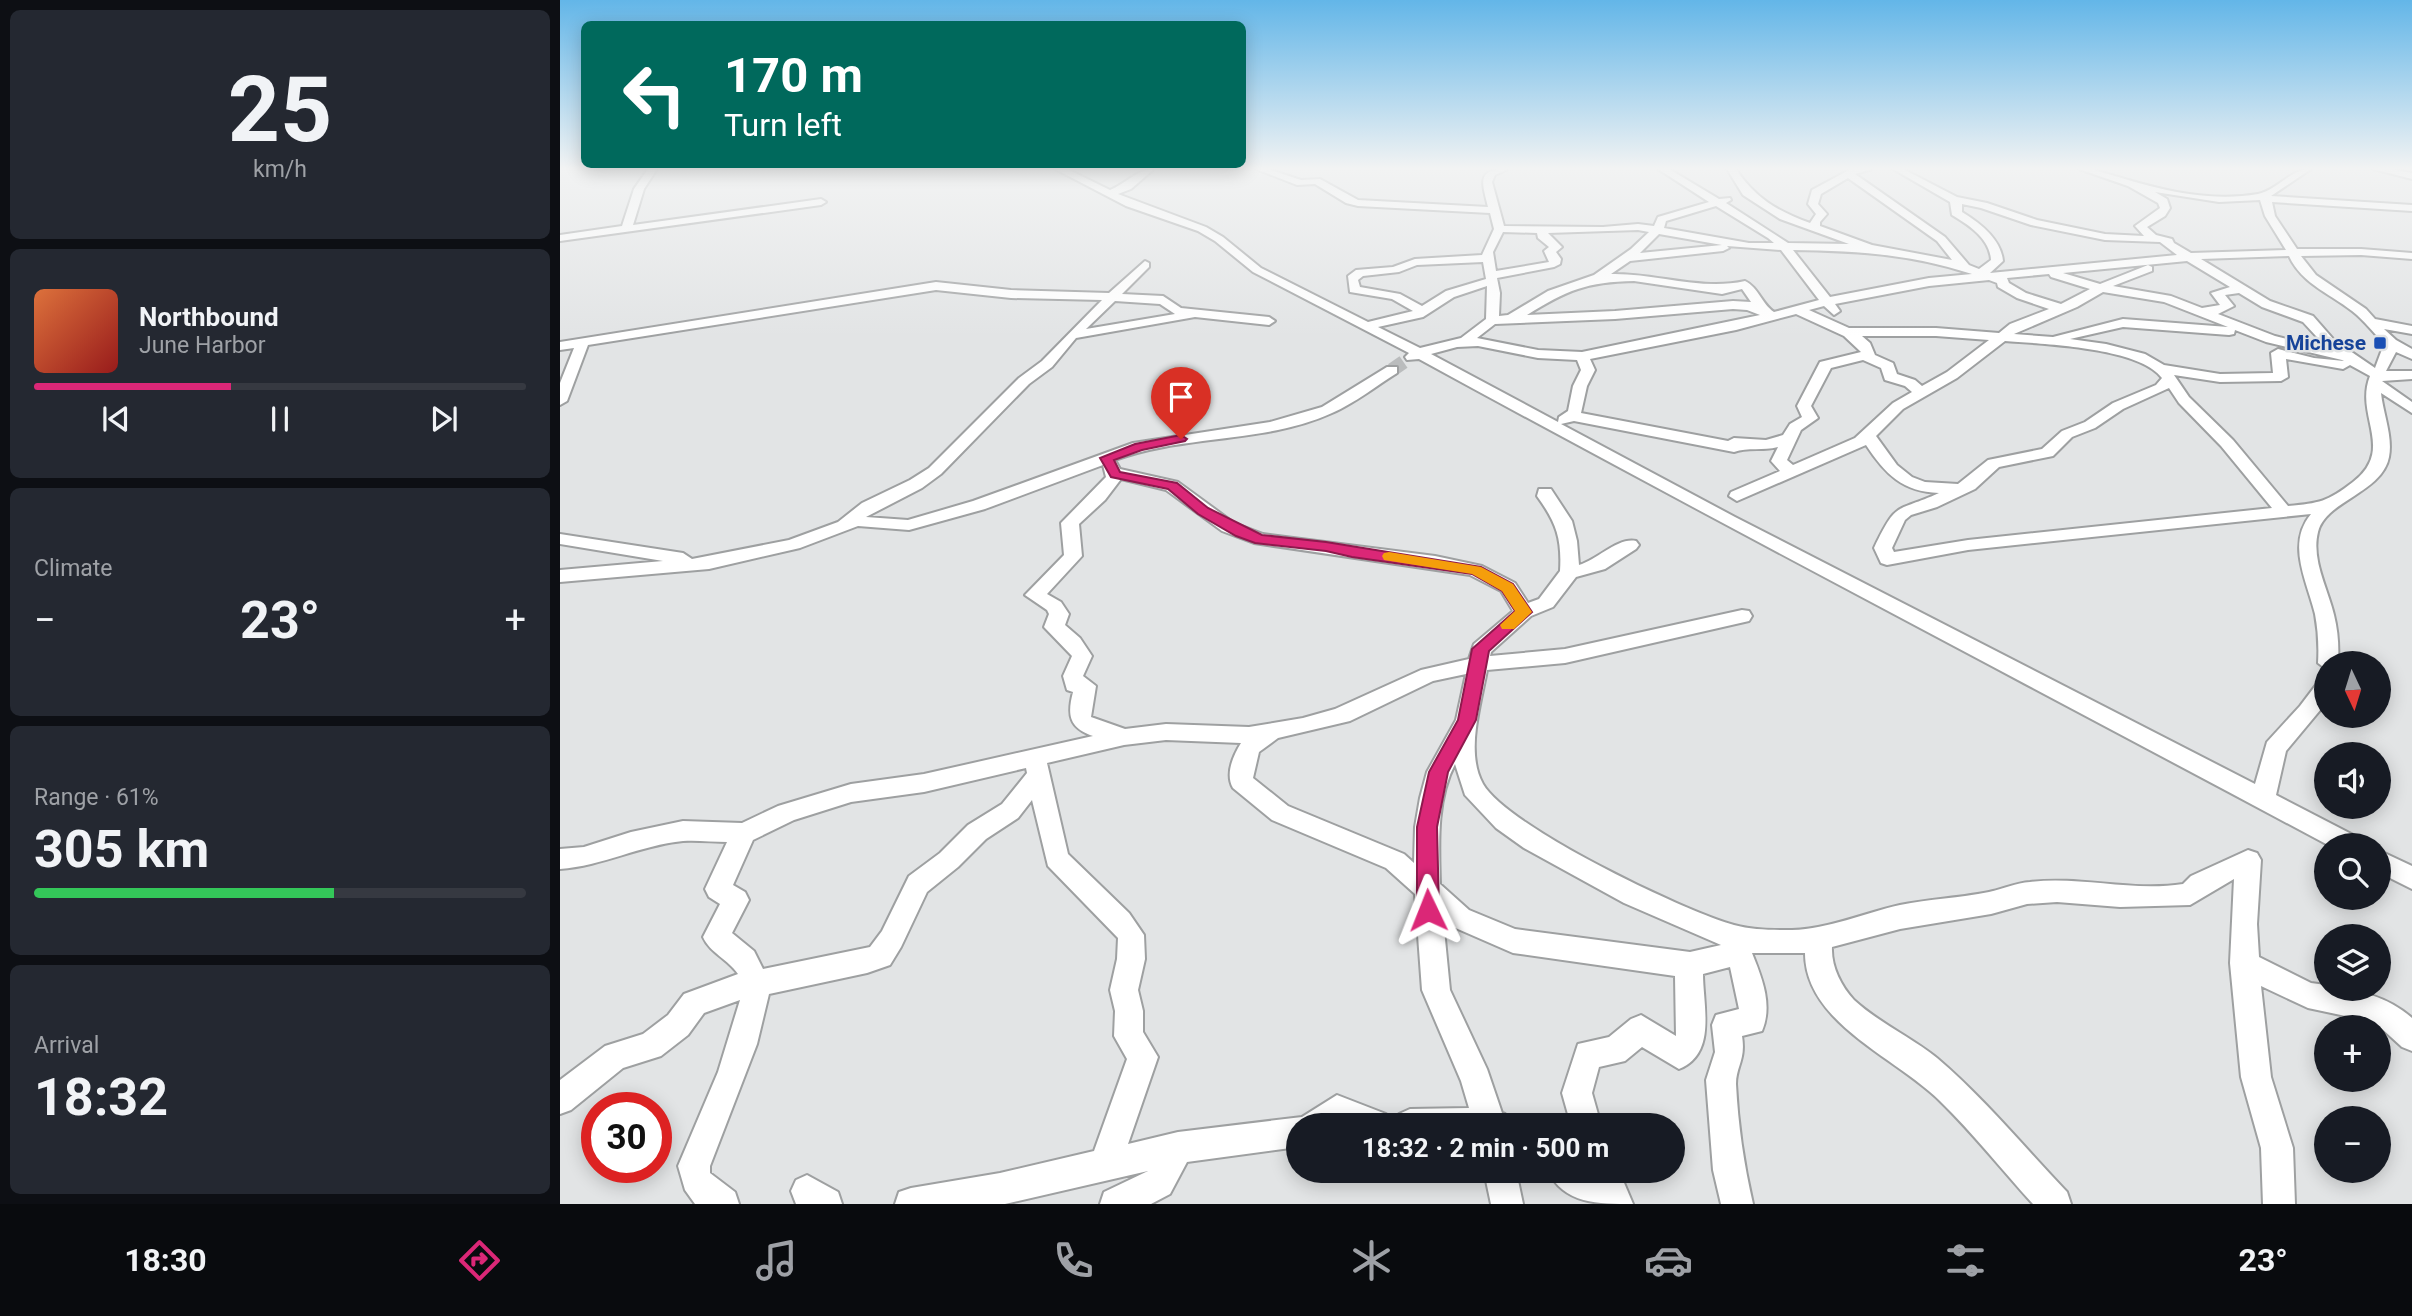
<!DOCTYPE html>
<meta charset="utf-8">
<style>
:root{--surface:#171b24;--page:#242831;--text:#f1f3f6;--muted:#9ea1a6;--line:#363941;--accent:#db2777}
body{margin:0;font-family:Roboto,sans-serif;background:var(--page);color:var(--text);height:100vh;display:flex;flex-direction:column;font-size:26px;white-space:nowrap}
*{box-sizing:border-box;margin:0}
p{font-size:23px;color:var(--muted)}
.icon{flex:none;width:38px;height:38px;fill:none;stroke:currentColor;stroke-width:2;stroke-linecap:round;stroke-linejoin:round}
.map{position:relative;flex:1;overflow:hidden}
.details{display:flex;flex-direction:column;gap:10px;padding:10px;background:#0d0f14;width:560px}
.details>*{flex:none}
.banner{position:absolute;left:21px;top:21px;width:665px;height:147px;border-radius:10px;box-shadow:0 4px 18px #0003;background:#00695c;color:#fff;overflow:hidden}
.needle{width:46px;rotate:176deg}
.controls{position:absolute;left:1754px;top:651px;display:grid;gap:14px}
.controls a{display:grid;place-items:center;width:77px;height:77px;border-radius:50%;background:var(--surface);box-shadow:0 4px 18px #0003;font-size:35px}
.speed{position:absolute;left:21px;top:1092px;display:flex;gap:14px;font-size:35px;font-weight:700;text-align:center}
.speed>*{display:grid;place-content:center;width:91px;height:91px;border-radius:50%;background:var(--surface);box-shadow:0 4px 18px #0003;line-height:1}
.speed .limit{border:10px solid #d22;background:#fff;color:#111}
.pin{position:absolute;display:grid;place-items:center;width:60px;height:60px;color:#fff;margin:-72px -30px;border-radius:50% 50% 50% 0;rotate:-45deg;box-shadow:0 0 7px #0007}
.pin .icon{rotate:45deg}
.me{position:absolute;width:77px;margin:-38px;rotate:358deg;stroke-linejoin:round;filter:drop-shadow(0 0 5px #0008)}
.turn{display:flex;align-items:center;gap:24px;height:147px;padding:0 28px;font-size:32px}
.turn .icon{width:91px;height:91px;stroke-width:2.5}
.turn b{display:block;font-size:49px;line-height:60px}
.big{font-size:52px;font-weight:700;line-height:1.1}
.details .card{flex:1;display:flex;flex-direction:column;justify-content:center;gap:10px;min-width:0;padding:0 24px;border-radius:10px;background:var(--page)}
.details .dial{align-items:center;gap:0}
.dial b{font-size:91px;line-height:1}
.song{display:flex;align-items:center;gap:21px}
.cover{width:84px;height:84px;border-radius:10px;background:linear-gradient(135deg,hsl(20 70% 55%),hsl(0 70% 35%))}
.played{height:7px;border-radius:4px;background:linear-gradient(90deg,var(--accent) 40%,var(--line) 40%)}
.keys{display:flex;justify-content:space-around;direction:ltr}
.heat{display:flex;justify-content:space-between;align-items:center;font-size:38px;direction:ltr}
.charge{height:10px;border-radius:5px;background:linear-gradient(90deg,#34c759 61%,var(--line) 0)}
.trip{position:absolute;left:726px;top:1113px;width:399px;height:70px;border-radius:35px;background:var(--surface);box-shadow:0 4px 18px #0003;font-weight:700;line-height:70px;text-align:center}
.tabs{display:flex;height:112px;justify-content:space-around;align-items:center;background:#090b0e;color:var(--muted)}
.tabs .icon{width:49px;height:49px}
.tabs .on{color:var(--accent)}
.tabs b{font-size:32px;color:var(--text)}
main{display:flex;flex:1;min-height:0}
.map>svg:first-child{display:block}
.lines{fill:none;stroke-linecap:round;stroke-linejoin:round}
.minor-tunnel{stroke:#babcbd;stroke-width:14;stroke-dasharray:14 7;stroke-linecap:butt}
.minor-casing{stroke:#9ea0a1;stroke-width:4}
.minor{fill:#fff;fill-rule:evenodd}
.route{fill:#db2777;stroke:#8e194d;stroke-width:2}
.slow{fill:#f59e0b}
.transit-dot{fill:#1a4fb4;stroke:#e2e4e5;stroke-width:2.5}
.labels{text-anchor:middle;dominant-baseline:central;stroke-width:5;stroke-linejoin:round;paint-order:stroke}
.far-transit-label{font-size:21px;font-weight:bold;fill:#164399;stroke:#e2e4e5;text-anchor:end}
</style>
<main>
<section class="details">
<div class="card dial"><b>25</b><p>km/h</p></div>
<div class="card">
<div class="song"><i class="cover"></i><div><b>Northbound</b><p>June Harbor</p></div></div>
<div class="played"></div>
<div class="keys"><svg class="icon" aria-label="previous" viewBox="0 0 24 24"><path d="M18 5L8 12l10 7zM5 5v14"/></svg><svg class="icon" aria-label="pause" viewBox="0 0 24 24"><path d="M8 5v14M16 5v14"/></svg><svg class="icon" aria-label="next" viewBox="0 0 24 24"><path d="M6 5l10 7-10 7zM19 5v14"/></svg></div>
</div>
<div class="card"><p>Climate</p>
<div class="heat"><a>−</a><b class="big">23°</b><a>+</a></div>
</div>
<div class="card"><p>Range · 61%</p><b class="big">305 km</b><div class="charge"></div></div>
<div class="card"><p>Arrival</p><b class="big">18:32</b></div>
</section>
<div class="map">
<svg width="1852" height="1204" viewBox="0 0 1852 1204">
<rect width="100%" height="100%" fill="#e2e4e5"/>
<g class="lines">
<polyline class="minor-tunnel" points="832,370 845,361"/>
<defs>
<g id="minor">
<polygon points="88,169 97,169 84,189 73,225 261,199 266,202 261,205 0,241 0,235 62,226 74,189"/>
<path d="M 495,169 L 507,169 L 550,190 C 565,184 578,169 594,169 L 571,189 L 558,194 L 646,227 L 663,237 L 701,268 L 808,322 L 853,311 L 832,299 L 790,292 L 788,276 L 796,270 L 833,267 L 855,259 L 922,255 L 934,229 L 930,213 L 798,206 L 786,203 L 755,184 L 737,185 L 696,169 L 708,169 L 741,180 L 760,179 L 798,200 L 928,207 C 922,182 916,169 948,169 L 935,175 L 932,182 L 944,226 L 1043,227 L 1078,224 L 1094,226 L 1098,217 L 1149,202 L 1098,169 L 1109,169 L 1159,199 L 1170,198 L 1171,200 L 1166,203 L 1228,243 L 1289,244 L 1220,219 L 1183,195 L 1167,169 L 1176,169 C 1195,198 1217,211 1250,223 L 1256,214 L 1248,204 L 1252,190 L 1291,169 L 1312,169 L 1295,174 L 1385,237 L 1409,265 L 1419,269 L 1431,260 C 1430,239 1409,225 1392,215 L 1390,202 L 1333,169 L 1343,169 L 1397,197 L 1427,203 L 1477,220 L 1545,234 L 1584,236 L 1575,226 L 1600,208 L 1598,203 L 1568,186 L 1519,169 L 1532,169 C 1584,185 1642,204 1698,194 C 1718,190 1730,169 1751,169 L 1711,196 L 1852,205 L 1852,211 L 1712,202 L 1715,216 L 1737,249 L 1801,249 L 1852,253 L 1852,259 L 1801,255 L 1741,256 L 1756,275 L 1806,309 L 1815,319 L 1852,326 L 1852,334 L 1824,329 L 1836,340 L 1852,349 L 1852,359 L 1836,352 L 1826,371 L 1852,371 L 1852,379 L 1822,381 L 1852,402 L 1852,413 L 1821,393 C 1823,413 1833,437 1829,457 C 1822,493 1765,501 1758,532 C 1751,560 1768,589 1774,615 C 1778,631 1779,647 1778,663 L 1766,663 L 1766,669 L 1758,663 C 1759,646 1758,630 1755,614 C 1747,581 1726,544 1751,514 L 1408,550 L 1327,565 L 1321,563 L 1314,548 C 1337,500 1335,513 1379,493 C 1343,492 1325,474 1306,445 L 1177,501 L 1169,496 L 1171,492 L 1220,471 L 1211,461 L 1218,447 C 1203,451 1188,447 1174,452 L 1014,421 L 1001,424 L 1175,517 L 1695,784 L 1707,742 L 1740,706 L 1759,681 L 1766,679 L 1766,703 L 1726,751 L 1716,795 L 1799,838 L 1802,845 L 1768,845 C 1465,683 1161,524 859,359 L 847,360 L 845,357 L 849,353 L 693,272 L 655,241 L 638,231 L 566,206 ZM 1288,178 L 1377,241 L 1392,260 L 1312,245 L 1260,226 L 1260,222 L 1267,214 L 1258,204 L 1261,194 ZM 1595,192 L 1659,202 L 1700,200 L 1705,216 L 1726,250 L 1631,253 L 1614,243 L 1612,239 L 1596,235 L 1587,227 L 1605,216 L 1610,208 L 1607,199 ZM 1402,204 L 1421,208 L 1471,225 L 1545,240 L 1600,242 L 1617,255 L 1430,273 L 1443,261 C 1441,239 1420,223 1402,212 ZM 1156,206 L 1208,238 L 1214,243 L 1189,243 L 1104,228 L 1106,221 ZM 1078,230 L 1089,232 L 1071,249 L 1034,275 L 988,291 L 948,315 L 939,316 L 940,293 L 937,278 L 994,267 L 1000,264 L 1001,259 L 996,252 L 1002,247 L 988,233 ZM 943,232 L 977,233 L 978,238 L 989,247 L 984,251 L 989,262 L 936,271 L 933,252 ZM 1099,234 L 1162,245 L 1080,253 ZM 1167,246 L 1221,250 L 1259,300 L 1214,312 C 1202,304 1198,287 1185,281 C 1141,291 1096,273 1051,274 L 1070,261 L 1163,251 L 1169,248 ZM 1233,250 C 1297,251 1350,254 1412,274 L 1369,278 L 1270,297 ZM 1729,256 C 1742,285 1774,295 1797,315 C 1807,324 1815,334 1824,344 L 1815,368 L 1774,340 L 1753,316 L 1710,301 L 1641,259 ZM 1627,261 L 1670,287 L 1651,293 L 1660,305 L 1642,308 L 1611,296 L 1553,286 L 1592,271 L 1592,267 L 1588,265 L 1540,284 L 1503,273 ZM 923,262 L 926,279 L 886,291 L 862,306 L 840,294 L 800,287 L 798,280 L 803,276 L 839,272 L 857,265 ZM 1489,274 L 1491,277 L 1530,289 L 1501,304 L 1466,293 L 1449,283 L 1447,278 ZM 1429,280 L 1437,283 L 1438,287 L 1457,298 L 1489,309 L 1450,324 L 1439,333 L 1376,328 L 1289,328 L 1249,310 L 1264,306 L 1274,315 L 1280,311 L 1275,304 L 1369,286 ZM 1074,281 L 1162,294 L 1182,289 L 1191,302 L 1173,301 L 1055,311 L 967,315 C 1007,290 1027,282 1074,281 ZM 927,286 L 926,319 L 901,338 L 860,348 L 818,327 L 863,317 L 894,297 ZM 1543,292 L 1604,302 L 1668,327 L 1563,319 L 1493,337 L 1454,334 L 1517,307 ZM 1679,293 L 1702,307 L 1743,322 L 1768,349 L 1715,336 L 1658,314 L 1674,306 L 1665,295 ZM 1173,309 L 1187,310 L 1200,315 L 1022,352 L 978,350 L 917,338 L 935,324 L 1055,319 ZM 1236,314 L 1284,336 L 1301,352 L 1260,362 L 1237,406 L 1242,417 L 1230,424 L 1223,435 L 1206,440 L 1174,438 L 1168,441 L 1021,413 L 1027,386 L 1035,370 L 1030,359 L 1176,330 ZM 1563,327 L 1669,335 L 1674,334 L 1675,330 L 1706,342 L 1782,360 L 1784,361 L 1754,358 L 1718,349 L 1711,353 L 1713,373 L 1660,374 L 1604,365 L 1585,354 L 1546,344 L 1510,339 ZM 1302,336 L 1376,336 L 1429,340 L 1387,372 L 1362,386 L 1355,380 L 1337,374 L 1333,363 L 1315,355 L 1310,343 ZM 1445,341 C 1482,344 1579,347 1602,378 L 1596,385 L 1553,403 L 1525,422 L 1502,431 L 1482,449 L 1428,460 L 1398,484 L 1365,482 L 1352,477 L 1337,465 L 1316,436 L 1343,409 L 1397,378 ZM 918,346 L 978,358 L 1017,360 L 1021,370 L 1013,386 L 1008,411 L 999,417 L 998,422 L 871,354 L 897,347 ZM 1726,359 L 1783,369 L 1790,365 L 1810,376 C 1794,416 1836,449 1793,482 C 1767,502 1760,503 1728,506 L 1673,440 L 1629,397 L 1614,375 L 1660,382 L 1721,381 L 1728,377 ZM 1303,360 L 1321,368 L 1325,380 L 1345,386 L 1352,392 L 1333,403 L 1295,438 L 1233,465 L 1227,460 L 1241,430 L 1258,418 L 1251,406 L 1271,368 ZM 1609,388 L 1619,403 L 1661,446 L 1712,508 L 1408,540 L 1334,552 L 1332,548 L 1345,520 L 1351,515 L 1377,507 L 1415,489 L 1439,467 L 1493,456 L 1512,437 L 1535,428 L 1563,409 Z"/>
<polygon points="1813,169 1830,169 1852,173 1852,179"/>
<path d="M 585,261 L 589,263 L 589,267 L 562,294 L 603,296 L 621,308 L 709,317 L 715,321 L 709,325 L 635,317 L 516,338 L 492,367 L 469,384 L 381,474 L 362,488 L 306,517 L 348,520 L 413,501 L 573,443 L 710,422 L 762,407 L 827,367 L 837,367 L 837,373 C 816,386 795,403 772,413 C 704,444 625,434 555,460 L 560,469 L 618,482 L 674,523 L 703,534 L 875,556 L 922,566 L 955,583 L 968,603 L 979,599 L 1000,571 C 1002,538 996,522 977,496 L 979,489 L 991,489 L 1012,521 L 1017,541 L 1019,565 C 1037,560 1058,537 1076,541 L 1079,545 L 1076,549 L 1045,569 L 1016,577 L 993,607 L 971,616 L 931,652 L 930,656 L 1005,649 L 1182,610 L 1189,611 L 1192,616 L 1189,621 L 1005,663 L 927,670 C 921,704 905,752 923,784 C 948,827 1123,911 1174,925 C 1192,930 1213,930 1232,930 C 1269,929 1304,913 1340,905 C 1369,899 1400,898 1429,892 C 1443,889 1456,883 1470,882 C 1521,876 1572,892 1623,884 L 1631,876 L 1688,850 L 1697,853 L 1701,860 L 1697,924 L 1699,957 L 1751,983 L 1766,985 L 1766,989 C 1798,989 1827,996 1852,1018 L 1852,1051 L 1842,1047 L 1820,1027 L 1809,1021 L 1748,1008 L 1701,986 L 1711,1077 L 1733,1148 L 1735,1204 L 1703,1204 L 1701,1148 L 1681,1077 L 1675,1015 L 1670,963 L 1674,879 L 1630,905 L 1560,907 L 1497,902 L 1467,904 L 1431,914 L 1340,929 L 1272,947 C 1271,966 1281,986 1294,1000 C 1319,1023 1351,1037 1377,1058 C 1424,1098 1464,1147 1507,1192 L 1511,1204 L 1473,1204 C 1442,1170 1413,1133 1380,1101 C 1337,1058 1245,1023 1245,953 L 1192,953 C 1202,978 1213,1005 1202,1031 L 1182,1036 C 1186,1060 1176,1066 1176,1084 C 1178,1125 1184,1165 1193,1204 L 1161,1204 L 1153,1170 L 1146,1080 L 1155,1052 L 1152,1025 L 1156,1015 L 1179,1009 L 1170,967 L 1143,974 C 1143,1006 1157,1054 1119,1069 L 1082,1047 L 1065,1061 L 1039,1067 L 1032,1093 L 1041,1125 L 1011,1125 L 1002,1093 L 1018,1044 L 1049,1037 L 1071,1019 L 1081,1015 L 1116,1036 L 1115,976 L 953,953 L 891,926 L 883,919 L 890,990 L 927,1069 L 942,1113 L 945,1114 L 950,1125 L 835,1125 L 839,1114 L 850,1109 L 909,1108 L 901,1081 L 862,990 L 855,894 L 826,868 L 712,820 L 673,788 C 665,774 673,756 681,743 L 606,740 L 564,745 L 487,763 L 508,854 L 569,913 L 584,935 L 585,959 L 578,990 L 583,1011 L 583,1032 L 598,1057 L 568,1144 L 618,1132 L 742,1117 L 777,1095 L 826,1114 L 830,1125 L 738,1125 L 738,1147 L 627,1162 L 610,1194 L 591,1204 L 540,1204 L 544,1192 L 588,1171 L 445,1204 L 335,1204 L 339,1192 L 351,1188 L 440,1173 L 534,1151 L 567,1059 L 554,1036 L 555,1011 L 550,990 L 557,959 L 558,938 L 488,866 L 472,800 L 458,818 L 426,839 L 398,867 L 367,892 L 341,947 L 330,965 L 307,973 L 209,994 L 197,1044 L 150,1166 L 150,1173 L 175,1192 L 179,1204 L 135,1204 L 125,1190 L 118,1166 L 158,1072 L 180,1000 L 144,1013 L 128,1035 L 101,1056 L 63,1068 L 11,1110 L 0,1114 L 0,1080 L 45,1046 L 83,1034 L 108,1015 L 124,994 L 178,974 C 168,959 150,953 143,937 L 160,904 L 149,897 L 145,889 L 167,842 C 153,842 137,840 123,841 C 81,845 42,866 0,869 L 0,849 L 24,847 L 71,832 L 123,821 L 182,823 L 218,806 L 291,784 L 364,774 L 533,736 C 509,728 507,715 513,692 L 507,690 L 503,676 L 512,656 L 484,627 L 489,614 L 487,610 L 465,595 L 504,555 L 501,523 L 546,477 L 543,465 L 425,509 L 349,530 L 298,526 L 240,548 L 149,569 L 0,582 L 0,570 L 103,561 L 0,544 L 0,534 L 123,553 L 132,559 L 229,540 L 278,522 L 302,503 L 350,480 L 369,468 L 459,378 L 482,361 L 542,300 L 451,298 L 376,290 L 28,345 L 7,401 L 0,405 L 0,383 L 14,348 L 0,350 L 0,342 L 376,282 L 451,290 L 549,293 ZM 555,301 L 600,304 L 615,314 L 526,329 ZM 561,479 L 606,490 L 662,531 L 694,543 L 910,575 L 941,591 L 953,611 L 914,644 L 909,659 L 861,670 L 775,709 L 743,718 L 689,727 L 606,724 L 565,729 L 531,717 L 536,686 L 523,676 L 532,656 L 520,638 L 505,625 L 509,614 L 501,602 L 487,594 L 522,556 L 519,524 L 545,500 ZM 906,674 L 896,720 L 867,772 L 860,798 L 855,827 L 854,863 L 844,854 L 728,806 L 693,778 L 699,752 L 718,738 L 790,721 L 873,681 ZM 895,764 L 905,795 L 936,828 L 964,848 L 1064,903 L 1161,945 L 1130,952 L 955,929 L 909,910 L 880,884 C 879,845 876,800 895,764 ZM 466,768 L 467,773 L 442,804 L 408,825 L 380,853 L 349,876 L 322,931 L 310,947 L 203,969 L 194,951 L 172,933 L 189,900 L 185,892 L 173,885 L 193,840 L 234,820 L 291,802 L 364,792 Z"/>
<polygon points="1818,850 1852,866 1852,889 1818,872"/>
<polygon points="924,1171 956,1171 963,1204 931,1204"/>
<path d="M 988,1171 L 1059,1171 L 1073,1204 C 1038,1204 1004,1204 988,1171 Z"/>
<polygon points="247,1175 278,1192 282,1204 236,1204 231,1191 236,1180"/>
</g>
</defs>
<use href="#minor" class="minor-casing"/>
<use href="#minor" class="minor"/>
</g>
<linearGradient id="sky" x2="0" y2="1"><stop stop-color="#63b6e8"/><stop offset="0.5" stop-color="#f2f3f3"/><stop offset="1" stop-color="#f2f3f3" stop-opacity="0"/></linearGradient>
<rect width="1852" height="337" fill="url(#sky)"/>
<polygon class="route" points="621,435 627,439 625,441 582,450 554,460 560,472 617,483 648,508 702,535 766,542 921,567 953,584 972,612 929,651 916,720 888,772 877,827 879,910 876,917 868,919 861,917 857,910 857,827 869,772 898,720 912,649 955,611 942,591 912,574 792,557 766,551 695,543 676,536 638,514 608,489 551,477 540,458 575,444"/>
<polygon class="slow" points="829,552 921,567 953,584 972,612 954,629 942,629 940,625 955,611 942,591 912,574 824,560 822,556 824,553"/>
<rect class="transit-dot" x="1813" y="336" width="14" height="14" rx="3.5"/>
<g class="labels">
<g class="far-transit-label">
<text x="1806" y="343">Michese</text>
</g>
</g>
</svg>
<div class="controls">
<a><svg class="needle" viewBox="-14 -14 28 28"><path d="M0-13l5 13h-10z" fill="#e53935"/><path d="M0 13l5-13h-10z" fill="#9ea1a6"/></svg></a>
<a><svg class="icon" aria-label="sound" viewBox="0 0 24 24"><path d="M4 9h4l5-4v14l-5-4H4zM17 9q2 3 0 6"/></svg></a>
<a><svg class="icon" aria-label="search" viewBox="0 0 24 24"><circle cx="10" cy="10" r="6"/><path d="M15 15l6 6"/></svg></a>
<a><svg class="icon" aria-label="layers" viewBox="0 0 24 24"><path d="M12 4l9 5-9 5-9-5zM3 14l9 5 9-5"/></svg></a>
<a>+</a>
<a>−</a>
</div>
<div class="speed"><div class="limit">30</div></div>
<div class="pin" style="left:621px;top:439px;background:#d93025"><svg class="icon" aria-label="arrive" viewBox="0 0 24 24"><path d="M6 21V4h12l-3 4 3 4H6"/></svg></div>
<svg class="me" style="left:868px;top:910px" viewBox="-20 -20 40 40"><path d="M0-17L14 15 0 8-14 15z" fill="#db2777" stroke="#fff" stroke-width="4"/></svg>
<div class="trip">18:32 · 2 min · 500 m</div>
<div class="banner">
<div class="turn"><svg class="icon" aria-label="left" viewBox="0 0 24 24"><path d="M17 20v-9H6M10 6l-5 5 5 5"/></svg><div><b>170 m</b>Turn left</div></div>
</div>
</div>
</main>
<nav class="tabs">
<b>18:30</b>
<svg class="icon on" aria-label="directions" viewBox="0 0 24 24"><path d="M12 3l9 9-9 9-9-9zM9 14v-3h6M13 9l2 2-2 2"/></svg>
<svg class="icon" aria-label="music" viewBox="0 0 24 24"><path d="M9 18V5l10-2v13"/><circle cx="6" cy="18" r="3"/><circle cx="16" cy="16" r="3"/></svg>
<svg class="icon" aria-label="phone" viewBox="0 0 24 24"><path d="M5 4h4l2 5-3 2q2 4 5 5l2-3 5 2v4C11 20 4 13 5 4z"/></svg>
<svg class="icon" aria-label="climate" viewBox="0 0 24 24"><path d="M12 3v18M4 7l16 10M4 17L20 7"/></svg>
<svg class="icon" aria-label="car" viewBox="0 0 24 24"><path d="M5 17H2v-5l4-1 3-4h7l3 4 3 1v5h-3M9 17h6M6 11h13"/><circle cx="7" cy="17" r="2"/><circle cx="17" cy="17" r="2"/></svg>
<svg class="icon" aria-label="filters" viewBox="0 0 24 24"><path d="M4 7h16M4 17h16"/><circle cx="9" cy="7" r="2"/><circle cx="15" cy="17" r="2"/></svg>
<b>23°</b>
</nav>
